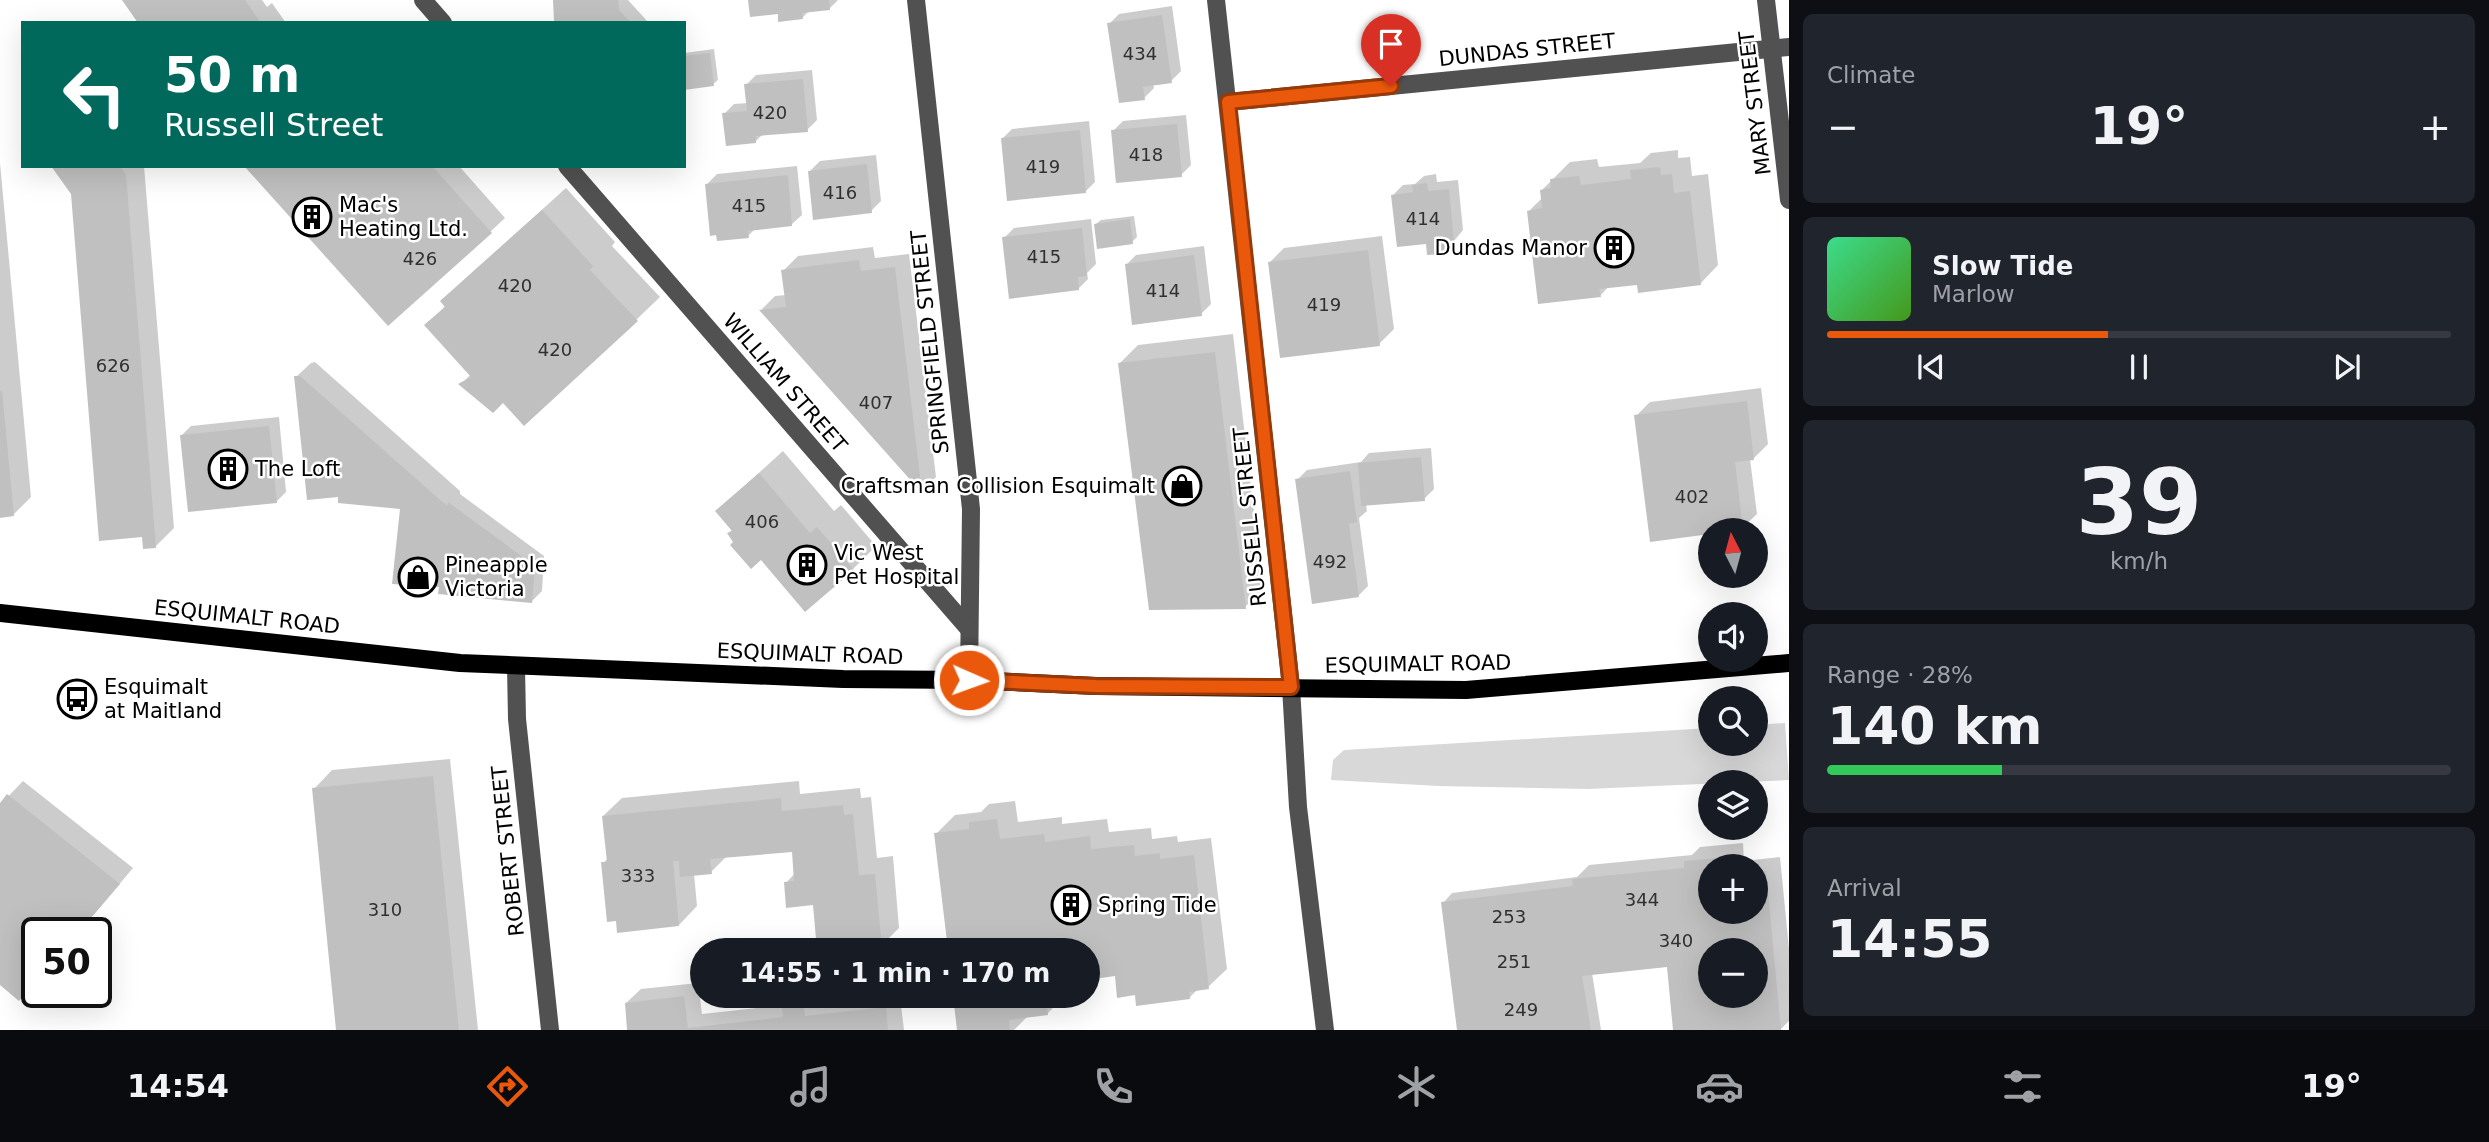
<!DOCTYPE html>
<meta charset="utf-8">
<style>
:root{--surface:#171b24;--page:#20242c;--text:#f1f3f6;--muted:#9ea1a6;--line:#363941;--accent:#ea580c}
body{margin:0;font-family:"DejaVu Sans",sans-serif;background:var(--page);color:var(--text);height:100vh;display:flex;flex-direction:column;font-size:26px;white-space:nowrap}
*{box-sizing:border-box;margin:0}
p{font-size:23px;color:var(--muted)}
.icon{flex:none;width:38px;height:38px;fill:none;stroke:currentColor;stroke-width:2;stroke-linecap:round;stroke-linejoin:round}
.map{position:relative;flex:1;overflow:hidden}
.panel{display:flex;flex-direction:column;gap:14px;padding:14px;background:#0d0f14;width:700px}
.panel>*{flex:none}
.banner{position:absolute;left:21px;top:21px;width:665px;height:147px;border-radius:0px;box-shadow:0 7px 28px #0002;background:#00695c;color:#fff;overflow:hidden}
.needle{width:46px;rotate:354deg}
.fabs{position:absolute;left:1698px;top:518px;display:grid;gap:14px}
.fabs a{display:grid;place-items:center;width:70px;height:70px;border-radius:50%;background:var(--surface);box-shadow:0 7px 28px #0002;font-size:35px}
.speed{position:absolute;left:21px;top:917px;display:flex;gap:14px;font-size:35px;font-weight:700;text-align:center}
.speed>*{display:grid;place-content:center;width:91px;height:91px;border-radius:50%;background:var(--surface);box-shadow:0 7px 28px #0002;line-height:1}
.speed .limit{border:4px solid #111;border-radius:10px;background:#fff;color:#111}
.pin{position:absolute;display:grid;place-items:center;width:60px;height:60px;color:#fff;margin:-72px -30px;border-radius:50% 50% 50% 0;rotate:-45deg;box-shadow:0 0 7px #0007}
.pin .icon{rotate:45deg}
.me{position:absolute;width:77px;margin:-38px;rotate:92deg;stroke-linejoin:round;filter:drop-shadow(0 0 5px #0008)}
.turn{display:flex;align-items:center;gap:24px;height:147px;padding:0 28px;font-size:32px}
.turn .icon{width:91px;height:91px;stroke-width:2.5}
.turn b{display:block;font-size:49px;line-height:60px}
.big{font-size:52px;font-weight:800;line-height:1.1}
.panel .card{flex:1;display:flex;flex-direction:column;justify-content:center;gap:10px;min-width:0;padding:0 24px;border-radius:10px;background:var(--page)}
.panel .dial{align-items:center;gap:0}
.dial b{font-size:91px;line-height:1}
.song{display:flex;align-items:center;gap:21px}
.cover{width:84px;height:84px;border-radius:10px;background:linear-gradient(135deg,hsl(150 70% 55%),hsl(100 70% 35%))}
.played{height:7px;border-radius:4px;background:linear-gradient(90deg,var(--accent) 45%,var(--line) 45%)}
.keys{display:flex;justify-content:space-around;direction:ltr}
.heat{display:flex;justify-content:space-between;align-items:center;font-size:38px;direction:ltr}
.charge{height:10px;border-radius:5px;background:linear-gradient(90deg,#34c759 28%,var(--line) 0)}
.trip{position:absolute;left:690px;top:938px;width:410px;height:70px;border-radius:35px;background:var(--surface);box-shadow:0 7px 28px #0002;font-weight:800;line-height:70px;text-align:center}
.tab-bar{display:flex;height:112px;justify-content:space-around;align-items:center;background:#090b0e;color:var(--muted)}
.tab-bar .icon{width:49px;height:49px}
.tab-bar .selected{color:var(--accent)}
.tab-bar b{font-size:32px;color:var(--text)}
main{display:flex;flex:1;min-height:0}
.map>svg:first-child{display:block}
.green{fill:#d8d8d8}
.shadow{fill:#0003;fill-rule:evenodd}
.building{fill:#c0c0c0;fill-rule:evenodd}
.lines{fill:none;stroke-linecap:round;stroke-linejoin:round}
.minor{stroke:#515151;stroke-width:18}
.major{stroke:#000;stroke-width:18}
.route-casing{stroke:#983908;stroke-width:18}
.route{stroke:#ea580c;stroke-width:12}
.labels{text-anchor:middle;dominant-baseline:central;stroke-width:5;stroke-linejoin:round;paint-order:stroke}
.number-label{font-size:18px;fill:#303030}
.street-label{font-size:21px;fill:#000;stroke:#fff}
.poi-label{font-size:21px;fill:#000;stroke:#fff;text-anchor:start}
</style>
<main>
<div class="map">
<svg width="1789" height="1030" viewBox="0 0 1789 1030">
<rect width="100%" height="100%" fill="#fff"/>
<polygon class="green" points="1785,723 1789,780 1588,789 1438,786 1331,780 1333,760 1344,750 1710,728 1710,744 1755,744 1755,725"/>
<g class="shadow">
<polygon points="124,0 262,0 267,7 272,3 286,23 140,23"/>
<polygon points="555,0 628,0 649,23 588,23"/>
<polygon points="749,0 838,0 829,9 809,11 802,18 779,12"/>
<polygon points="1172,6 1181,71 1171,81 1153,84 1154,88 1144,98 1109,24 1119,14"/>
<polygon points="714,49 718,80 713,84 684,88 684,53"/>
<polygon points="812,70 817,120 807,130 763,134 755,142 724,114 734,104 748,103 746,85 756,75"/>
<polygon points="1186,115 1191,165 1181,175 1113,131 1123,121"/>
<polygon points="1089,121 1095,182 1085,192 1002,139 1012,129"/>
<polygon points="1678,150 1678,158 1690,157 1692,176 1708,174 1718,265 1700,284 1639,283 1609,286 1600,296 1529,211 1543,197 1542,190 1570,162 1597,159 1599,167 1640,163 1651,153"/>
<polygon points="876,155 881,201 871,211 810,171 820,161"/>
<polygon points="0,163 31,497 13,515 0,516"/>
<polygon points="53,166 144,166 174,528 155,547 73,193"/>
<polygon points="246,166 459,166 505,218 490,232"/>
<polygon points="797,166 802,215 792,224 756,228 748,236 707,184 717,174"/>
<polygon points="1436,174 1437,182 1458,180 1463,230 1445,252 1427,242 1393,195 1403,185 1415,184 1424,176"/>
<polygon points="566,188 615,242 612,246 660,297 636,320 504,401 461,384 471,374 427,325 446,305 442,301 466,278"/>
<polygon points="1134,216 1137,237 1132,242 1096,224 1101,220"/>
<polygon points="1091,219 1096,264 1087,273 1088,279 1078,289 1004,238 1014,228"/>
<polygon points="1382,236 1394,329 1379,344 1270,262 1284,248"/>
<polygon points="1204,246 1211,304 1201,314 1126,265 1136,255"/>
<polygon points="873,247 875,258 909,254 936,477 922,490 761,310 775,296 786,295 783,271 798,256"/>
<polygon points="1233,334 1263,589 1245,607 1120,363 1138,345"/>
<polygon points="315,362 460,491 460,494 544,556 542,591 532,601 441,586 402,508 296,377 311,363"/>
<polygon points="1761,388 1768,444 1754,458 1750,459 1757,514 1742,528 1710,530 1636,416 1650,402"/>
<polygon points="279,417 286,492 276,502 181,436 191,426"/>
<polygon points="1431,448 1434,489 1424,499 1366,504 1367,511 1359,518 1368,586 1358,596 1297,480 1307,470 1361,462 1369,453"/>
<polygon points="783,451 834,511 841,505 876,546 853,569 761,558 736,542 729,533 733,529 717,511"/>
<polygon points="450,759 478,1030 338,1030 314,789 332,770"/>
<polygon points="23,781 133,868 78,933 37,933 0,983 0,805"/>
<polygon points="799,781 800,794 860,788 861,798 871,797 877,858 893,856 899,928 881,946 819,950 814,903 786,883 795,873 793,850 727,856 711,872 694,874 697,906 679,925 603,863 608,858 603,816 622,798"/>
<polygon points="1015,801 1018,822 1062,817 1062,824 1107,819 1109,832 1151,828 1152,839 1177,836 1178,842 1211,838 1227,969 1208,987 1198,989 1189,998 1136,993 1116,974 1087,978 1087,950 950,950 936,834 955,815 981,812 989,804"/>
<path d="M 1743,843 L 1744,861 L 1780,857 L 1789,949 L 1789,1021 L 1781,1029 L 1675,1030 L 1668,965 L 1592,973 L 1601,1030 L 1459,1030 L 1443,903 L 1452,893 L 1577,877 L 1589,865 L 1692,855 L 1700,847 ZM 1710,866 L 1755,866 L 1755,912 L 1710,912 ZM 1710,950 L 1755,950 L 1755,996 L 1710,996 Z"/>
<polygon points="698,983 702,1014 784,1005 783,999 787,996 818,996 819,1002 900,996 904,1030 629,1030 626,1003 641,989"/>
<polygon points="955,996 1065,996 1048,1013 1028,1016 1014,1030 959,1030"/>
</g>
<g class="building">
<polygon points="122,0 245,0 261,23 138,23"/>
<polygon points="553,0 618,0 619,10 631,23 554,21"/>
<polygon points="748,0 829,0 830,10 802,13 803,19 778,22 778,14 750,17"/>
<polygon points="1162,15 1172,83 1143,87 1145,100 1119,103 1107,23"/>
<polygon points="710,53 714,86 684,90 684,56"/>
<polygon points="803,79 808,132 756,136 756,143 726,146 722,113 747,111 744,84"/>
<polygon points="1177,124 1182,177 1116,183 1111,130"/>
<polygon points="1080,130 1086,193 1007,201 1001,138"/>
<polygon points="867,164 872,213 813,220 808,171"/>
<polygon points="51,166 120,166 126,175 156,548 143,549 142,537 99,541 71,194"/>
<polygon points="244,166 432,166 492,233 388,326"/>
<polygon points="1660,167 1661,175 1672,174 1674,193 1690,191 1701,285 1638,293 1637,285 1599,289 1601,297 1538,304 1527,211 1542,208 1540,190 1551,188 1550,179 1579,176 1581,185 1631,179 1630,170"/>
<polygon points="788,175 792,226 748,231 749,238 717,241 716,235 710,236 705,184"/>
<polygon points="1427,183 1428,191 1449,189 1454,241 1444,242 1446,254 1427,255 1426,244 1397,247 1391,195 1413,192 1412,185"/>
<polygon points="542,210 593,266 590,270 638,321 524,426 503,403 493,413 458,384 471,377 424,325 445,307 440,301"/>
<polygon points="1130,219 1133,244 1097,249 1094,224"/>
<polygon points="1082,228 1087,276 1078,277 1079,290 1009,299 1002,237"/>
<polygon points="1368,250 1380,346 1280,358 1268,262"/>
<polygon points="1194,255 1202,316 1132,325 1125,264"/>
<polygon points="859,260 861,271 895,267 922,493 759,310 786,307 781,270"/>
<polygon points="1215,352 1246,609 1149,610 1118,363"/>
<polygon points="294,376 300,376 447,506 448,502 535,566 532,603 438,594 439,587 392,584 400,509 338,503 338,497 307,500"/>
<polygon points="0,391 2,391 14,516 0,518"/>
<polygon points="1747,401 1754,460 1735,462 1743,530 1710,530 1710,534 1650,542 1634,415"/>
<polygon points="269,426 277,503 188,512 180,435"/>
<polygon points="1421,457 1425,501 1361,506 1358,463"/>
<polygon points="1350,471 1357,522 1349,524 1359,597 1312,604 1295,479"/>
<polygon points="759,473 810,533 817,527 854,570 805,612 761,560 751,569 730,545 733,542 727,533 732,531 715,511"/>
<polygon points="433,776 459,1030 336,1030 312,788"/>
<polygon points="7,794 120,884 78,933 37,933 37,981 19,1001 0,985 0,803"/>
<polygon points="781,798 782,811 843,805 844,815 853,814 859,875 875,874 882,948 817,950 813,905 786,908 784,882 794,881 792,852 710,859 712,874 680,877 679,861 673,861 679,926 617,933 616,921 607,922 601,862 607,862 602,816"/>
<polygon points="997,819 1000,839 1044,834 1045,842 1090,836 1091,849 1134,845 1135,856 1160,853 1160,859 1194,855 1209,989 1189,992 1190,999 1136,1006 1135,995 1117,998 1115,976 1087,980 1087,950 948,950 934,833 969,829 969,822"/>
<path d="M 1729,857 L 1729,866 L 1710,866 L 1710,912 L 1755,912 L 1755,872 L 1766,871 L 1781,1030 L 1673,1030 L 1667,967 L 1582,976 L 1591,1030 L 1457,1030 L 1441,902 L 1573,886 L 1572,879 L 1684,868 L 1684,861 ZM 1710,950 L 1755,950 L 1755,996 L 1710,996 Z"/>
<polygon points="684,996 688,1028 783,1017 781,999 803,997 805,1016 886,1007 888,1030 627,1030 625,1003"/>
<polygon points="953,996 1046,996 1048,1015 1009,1020 1010,1030 957,1030"/>
</g>
<g class="lines">
<g class="minor">
<polyline points="423,0 443,23"/>
<polyline points="916,0 971,509 969,680"/>
<polyline points="1216,0 1291,687 1298,807 1325,1030"/>
<polyline points="1766,0 1789,200"/>
<polyline points="1228,102 1789,47"/>
<polyline points="567,166 969,629"/>
<polyline points="516,667 517,719 550,1030"/>
</g>
<polyline class="major" points="0,613 460,663 843,679 969,680 1096,686 1466,690 1789,663"/>
</g>
<g class="lines">
<defs>
<polyline id="route" points="969,680 1096,686 1291,687 1228,102 1391,86"/>
</defs>
<use href="#route" class="route-casing"/>
<use href="#route" class="route"/>
</g>
<defs>
<symbol id="building-ring" viewBox="-11 -11 22 22"><circle r="9.5" fill="#fff" stroke="#000" stroke-width="1.5"/><path d="M-4-6H4V6H1V3H-1V6H-4ZM-2.5-4.3h1.7v1.8h-1.7ZM.8-4.3h1.7v1.8H.8ZM-2.5-1h1.7V.8h-1.7ZM.8-1h1.7V.8H.8Z" fill="#000"/></symbol>
<symbol id="shop-ring" viewBox="-11 -11 22 22"><circle r="9.5" fill="#fff" stroke="#000" stroke-width="1.5"/><path d="M-5-2.5h2.3a2.7 3.5 0 0 1 5.4 0H5L5.5 6h-11ZM-1.5-2.5h3a1.5 2.3 0 0 0-3 0Z" fill="#000"/></symbol>
<symbol id="bus-ring" viewBox="-11 -11 22 22"><circle r="9.5" fill="#fff" stroke="#000" stroke-width="1.5"/><path d="M-5-6H5V4H4V6H2V4H-2V6H-4V4H-5ZM-3.5-4V0h7V-4ZM-3.5 1.2v1.5H-2V1.2ZM2 1.2v1.5H3.5V1.2Z" fill="#000"/></symbol>
</defs>
<g fill-rule="evenodd">
<use href="#building-ring" x="290" y="195" width="44" height="44"/>
<use href="#building-ring" x="1592" y="226" width="44" height="44"/>
<use href="#building-ring" x="206" y="447" width="44" height="44"/>
<use href="#shop-ring" x="1160" y="464" width="44" height="44"/>
<use href="#building-ring" x="785" y="543" width="44" height="44"/>
<use href="#shop-ring" x="396" y="555" width="44" height="44"/>
<use href="#bus-ring" x="55" y="677" width="44" height="44"/>
<use href="#building-ring" x="1049" y="883" width="44" height="44"/>
</g>
<g class="labels">
<g class="number-label">
<text x="1140" y="53">434</text>
<text x="770" y="112">420</text>
<text x="1146" y="154">418</text>
<text x="1043" y="166">419</text>
<text x="840" y="192">416</text>
<text x="749" y="205">415</text>
<text x="1423" y="218">414</text>
<text x="1044" y="256">415</text>
<text x="420" y="258">426</text>
<text x="515" y="285">420</text>
<text x="1163" y="290">414</text>
<text x="1324" y="304">419</text>
<text x="555" y="349">420</text>
<text x="113" y="365">626</text>
<text x="876" y="402">407</text>
<text x="1692" y="496">402</text>
<text x="762" y="521">406</text>
<text x="1330" y="561">492</text>
<text x="638" y="875">333</text>
<text x="1642" y="899">344</text>
<text x="385" y="909">310</text>
<text x="1509" y="916">253</text>
<text x="1676" y="940">340</text>
<text x="1514" y="961">251</text>
<text x="1521" y="1009">249</text>
</g>
<g class="street-label">
<text transform="translate(1527 50) rotate(-6)">DUNDAS STREET</text>
<text transform="translate(1755 103) rotate(-97)">MARY STREET</text>
<text transform="translate(930 342) rotate(-96)">SPRINGFIELD STREET</text>
<text transform="translate(785 383) rotate(49)">WILLIAM STREET</text>
<text transform="translate(1250 517) rotate(-96)">RUSSELL STREET</text>
<text transform="translate(247 617) rotate(6)">ESQUIMALT ROAD</text>
<text transform="translate(810 654) rotate(2)">ESQUIMALT ROAD</text>
<text transform="translate(1418 664) rotate(-1)">ESQUIMALT ROAD</text>
<text transform="translate(508 851) rotate(-96)">ROBERT STREET</text>
</g>
<g class="poi-label">
<text x="339" y="205">Mac's<tspan x="339" dy="24">Heating Ltd.</tspan></text>
<text x="1587" y="248" text-anchor="end">Dundas Manor</text>
<text x="255" y="469">The Loft</text>
<text x="1155" y="486" text-anchor="end">Craftsman Collision Esquimalt</text>
<text x="834" y="553">Vic West<tspan x="834" dy="24">Pet Hospital</tspan></text>
<text x="445" y="565">Pineapple<tspan x="445" dy="24">Victoria</tspan></text>
<text x="104" y="687">Esquimalt<tspan x="104" dy="24">at Maitland</tspan></text>
<text x="1098" y="905">Spring Tide</text>
</g>
</g>
</svg>
<div class="fabs">
<a><svg class="needle" viewBox="-14 -14 28 28"><path d="M0-13l5 13h-10z" fill="#e53935"/><path d="M0 13l5-13h-10z" fill="#9ea1a6"/></svg></a>
<a><svg class="icon" aria-label="sound" viewBox="0 0 24 24"><path d="M4 9h4l5-4v14l-5-4H4zM17 9q2 3 0 6"/></svg></a>
<a><svg class="icon" aria-label="search" viewBox="0 0 24 24"><circle cx="10" cy="10" r="6"/><path d="M15 15l6 6"/></svg></a>
<a><svg class="icon" aria-label="layers" viewBox="0 0 24 24"><path d="M12 4l9 5-9 5-9-5zM3 14l9 5 9-5"/></svg></a>
<a>+</a>
<a>−</a>
</div>
<div class="speed"><div class="limit">50</div></div>
<div class="pin" style="left:1391px;top:86px;background:#d93025"><svg class="icon" aria-label="arrive" viewBox="0 0 24 24"><path d="M6 21V4h12l-3 4 3 4H6"/></svg></div>
<svg class="me" style="left:969px;top:680px" viewBox="-20 -20 40 40"><circle r="17" fill="#ea580c" stroke="#fff" stroke-width="3"/><path d="M0-11L8 9 0 5-8 9z" fill="#fff"/></svg>
<div class="trip">14:55 · 1 min · 170 m</div>
<div class="banner">
<div class="turn"><svg class="icon" aria-label="left" viewBox="0 0 24 24"><path d="M17 20v-9H6M10 6l-5 5 5 5"/></svg><div><b>50 m</b>Russell Street</div></div>
</div>
</div>
<section class="panel">
<div class="card"><p>Climate</p>
<div class="heat"><a>−</a><b class="big">19°</b><a>+</a></div>
</div>
<div class="card">
<div class="song"><i class="cover"></i><div><b>Slow Tide</b><p>Marlow</p></div></div>
<div class="played"></div>
<div class="keys"><svg class="icon" aria-label="previous" viewBox="0 0 24 24"><path d="M18 5L8 12l10 7zM5 5v14"/></svg><svg class="icon" aria-label="pause" viewBox="0 0 24 24"><path d="M8 5v14M16 5v14"/></svg><svg class="icon" aria-label="next" viewBox="0 0 24 24"><path d="M6 5l10 7-10 7zM19 5v14"/></svg></div>
</div>
<div class="card dial"><b>39</b><p>km/h</p></div>
<div class="card"><p>Range · 28%</p><b class="big">140 km</b><div class="charge"></div></div>
<div class="card"><p>Arrival</p><b class="big">14:55</b></div>
</section>
</main>
<nav class="tab-bar">
<b>14:54</b>
<svg class="icon selected" aria-label="directions" viewBox="0 0 24 24"><path d="M12 3l9 9-9 9-9-9zM9 14v-3h6M13 9l2 2-2 2"/></svg>
<svg class="icon" aria-label="music" viewBox="0 0 24 24"><path d="M9 18V5l10-2v13"/><circle cx="6" cy="18" r="3"/><circle cx="16" cy="16" r="3"/></svg>
<svg class="icon" aria-label="phone" viewBox="0 0 24 24"><path d="M5 4h4l2 5-3 2q2 4 5 5l2-3 5 2v4C11 20 4 13 5 4z"/></svg>
<svg class="icon" aria-label="climate" viewBox="0 0 24 24"><path d="M12 3v18M4 7l16 10M4 17L20 7"/></svg>
<svg class="icon" aria-label="car" viewBox="0 0 24 24"><path d="M5 17H2v-5l4-1 3-4h7l3 4 3 1v5h-3M9 17h6M6 11h13"/><circle cx="7" cy="17" r="2"/><circle cx="17" cy="17" r="2"/></svg>
<svg class="icon" aria-label="filters" viewBox="0 0 24 24"><path d="M4 7h16M4 17h16"/><circle cx="9" cy="7" r="2"/><circle cx="15" cy="17" r="2"/></svg>
<b>19°</b>
</nav>
